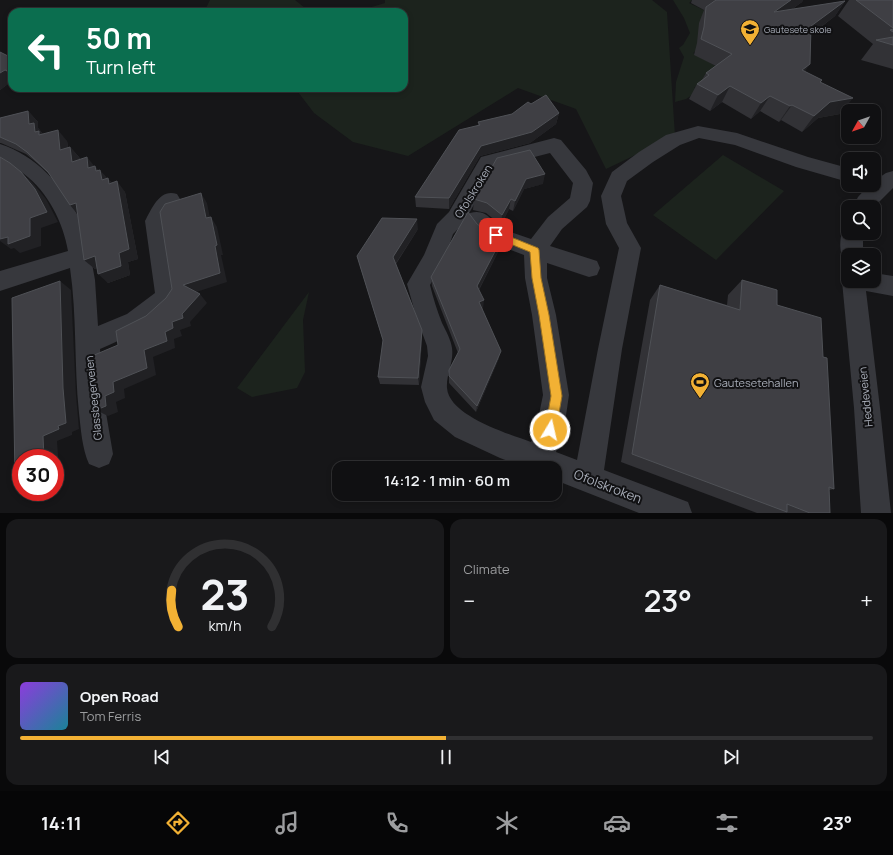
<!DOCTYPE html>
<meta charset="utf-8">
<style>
:root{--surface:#101012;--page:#19191b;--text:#f1f3f6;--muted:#9c9d9f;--line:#303032;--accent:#f2b134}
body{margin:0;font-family:Manrope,sans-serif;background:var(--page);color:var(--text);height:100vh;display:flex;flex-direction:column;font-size:15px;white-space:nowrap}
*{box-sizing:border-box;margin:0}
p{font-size:13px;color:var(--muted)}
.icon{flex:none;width:22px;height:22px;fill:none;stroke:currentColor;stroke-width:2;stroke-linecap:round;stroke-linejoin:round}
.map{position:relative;height:513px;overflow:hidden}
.drawer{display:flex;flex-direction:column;gap:6px;padding:6px;background:#09090a;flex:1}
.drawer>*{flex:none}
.banner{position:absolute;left:8px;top:8px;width:400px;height:84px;border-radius:12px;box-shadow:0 2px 6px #0003,0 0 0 1px var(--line);background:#0b6e4f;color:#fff;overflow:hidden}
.needle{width:26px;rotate:230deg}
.buttons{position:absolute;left:841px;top:104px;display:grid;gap:8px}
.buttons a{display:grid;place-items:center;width:40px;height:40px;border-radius:8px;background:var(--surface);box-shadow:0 2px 6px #0003,0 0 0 1px var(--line);font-size:20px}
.speed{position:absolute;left:12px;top:449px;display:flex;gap:8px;font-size:20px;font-weight:700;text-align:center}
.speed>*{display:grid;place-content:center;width:52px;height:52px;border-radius:50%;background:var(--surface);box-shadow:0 2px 6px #0003,0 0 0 1px var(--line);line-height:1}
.speed .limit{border:6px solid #d22;background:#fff;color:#111}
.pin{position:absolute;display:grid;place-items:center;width:34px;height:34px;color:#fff;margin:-17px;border-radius:8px;box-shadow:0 2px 6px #0006}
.me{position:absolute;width:44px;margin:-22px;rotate:9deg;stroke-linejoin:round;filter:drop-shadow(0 0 3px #0008)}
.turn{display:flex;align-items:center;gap:14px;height:84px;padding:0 12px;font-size:18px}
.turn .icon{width:52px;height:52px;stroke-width:2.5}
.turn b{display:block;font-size:28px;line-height:34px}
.big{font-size:30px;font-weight:600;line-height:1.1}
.drawer .tile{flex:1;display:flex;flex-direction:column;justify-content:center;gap:6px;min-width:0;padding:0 14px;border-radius:12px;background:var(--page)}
.drawer .dial{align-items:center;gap:0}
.dial svg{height:104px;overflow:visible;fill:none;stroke:var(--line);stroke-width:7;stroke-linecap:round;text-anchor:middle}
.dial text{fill:var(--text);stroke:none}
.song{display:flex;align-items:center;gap:12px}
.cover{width:48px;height:48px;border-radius:6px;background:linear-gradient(135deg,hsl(270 70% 55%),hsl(190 70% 35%))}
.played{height:4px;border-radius:2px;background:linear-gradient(90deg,var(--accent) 50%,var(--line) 50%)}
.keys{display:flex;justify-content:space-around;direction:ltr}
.heat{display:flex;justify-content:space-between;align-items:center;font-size:22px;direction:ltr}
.drawer .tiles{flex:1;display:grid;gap:6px;grid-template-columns:1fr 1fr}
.tile:last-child{grid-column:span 2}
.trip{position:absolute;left:332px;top:461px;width:230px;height:40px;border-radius:12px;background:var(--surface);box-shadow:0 2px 6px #0003,0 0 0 1px var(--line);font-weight:600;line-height:40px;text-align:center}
.menu{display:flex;height:64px;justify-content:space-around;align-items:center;background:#060607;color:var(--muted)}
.menu .icon{width:28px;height:28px}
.menu .selected{color:var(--accent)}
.menu b{font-size:18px;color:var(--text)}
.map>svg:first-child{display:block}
.green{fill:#1c231d}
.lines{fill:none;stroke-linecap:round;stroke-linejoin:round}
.minor{fill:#37383d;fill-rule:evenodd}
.wall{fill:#323236}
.shaded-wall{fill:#212124}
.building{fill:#3f3f44;stroke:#4f5156}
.route{fill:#f2b134;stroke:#9d7322}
.labels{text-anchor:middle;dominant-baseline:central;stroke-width:4;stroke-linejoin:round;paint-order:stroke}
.far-poi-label{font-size:9px;fill:#a8adb8;stroke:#111113;text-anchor:start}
.street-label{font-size:11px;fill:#a8adb8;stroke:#111113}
.poi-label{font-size:11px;fill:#a8adb8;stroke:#111113;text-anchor:start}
.near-street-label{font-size:13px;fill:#a8adb8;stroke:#111113}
</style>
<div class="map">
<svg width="893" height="513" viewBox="0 0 893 513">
<rect width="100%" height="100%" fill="#161618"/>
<g class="green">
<polygon points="210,0 295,0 310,12 204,12"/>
<polygon points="385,0 652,0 667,12 675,136 606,169 576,109 518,88 408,156 353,142 314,113 295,88 404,88 404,12 355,12 385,3"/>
<polygon points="673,0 692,0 689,3 710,13 722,34 693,53 721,69 694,88 698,91 686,99 675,102 676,82 684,57 679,48 683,45 690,33 684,18"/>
<polygon points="723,155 784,191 716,260 653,215"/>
<polygon points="309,292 303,320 305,372 297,388 252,397 237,388"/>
</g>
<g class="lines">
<g class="minor">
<path d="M 698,126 L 737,133 L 808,157 L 848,168 L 848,182 L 796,167 L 735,145 L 699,138 L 680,145 L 653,162 L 627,181 L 621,196 L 627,223 L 641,248 L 622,349 L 604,470 L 688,502 L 692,513 L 639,513 L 555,480 L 555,468 L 526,468 L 500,458 L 455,437 L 434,420 L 425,402 L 421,387 L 428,356 L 427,346 L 416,316 L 407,284 L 424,255 L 437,224 L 449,212 L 481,157 L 554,138 L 561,140 L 586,170 L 593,183 L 590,201 L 587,207 L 562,229 L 550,246 L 597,261 L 600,268 L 597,275 L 589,277 L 547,263 L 547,278 L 556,315 L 569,395 L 564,429 L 556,452 L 577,460 L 598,349 L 619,248 L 606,224 L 601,196 L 612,172 L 639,152 L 666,135 ZM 550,153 L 573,183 L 570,198 L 548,217 L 531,239 C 522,236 512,233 504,229 C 491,222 487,208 470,213 L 467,219 C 478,240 503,247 524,255 L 525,278 L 532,315 L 543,395 L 536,429 L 531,442 C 509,434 449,416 447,388 C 446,374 454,362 452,348 C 451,340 446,331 442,323 C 437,310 433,298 430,285 L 445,258 L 453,234 L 463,224 L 495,167 Z"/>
<path d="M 0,144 C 35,155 64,186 79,218 C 84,230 86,244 92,256 L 91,258 L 95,280 L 98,326 L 127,314 L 155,293 L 145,221 C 152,208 160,188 177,194 L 180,199 L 166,222 L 179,297 C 167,322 124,338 100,349 L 105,407 L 113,454 L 109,464 L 99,468 L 89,464 C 82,448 81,430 79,413 C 74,365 77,316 70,268 L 0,291 L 0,271 L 68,251 C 63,222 48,192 24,174 C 17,169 8,164 0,160 Z"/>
<polygon points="893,171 893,188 874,207 853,207 858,197 869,185 874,185 874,181 886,173"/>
<path d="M 848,226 L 848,233 L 863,233 L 863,255 L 848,255 L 848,263 L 844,261 C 839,252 839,237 844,227 Z"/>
<polygon points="848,273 848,281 874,281 874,273 893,276 893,296 866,291 880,408 891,513 861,513 854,408 842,281 845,274"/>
</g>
</g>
<g class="wall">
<polygon points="692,0 803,0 802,2 791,10 845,1 835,16 811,35 805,72 822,80 821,82 840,114 818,118 802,132 781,120 779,122 760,111 751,119 722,102 710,111 689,99 697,84 702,80 706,73 716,66 694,55 697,43 699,23 704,10 691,3"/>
<polygon points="849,0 893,0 893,69 861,60 873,44 838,16"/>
<polygon points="0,52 12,58 12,81 0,90"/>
<polygon points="531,104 559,113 556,124 530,143 480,156 449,209 416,207 415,197 478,125 478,122 512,114"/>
<polygon points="28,111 38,122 38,128 43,134 67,141 68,147 70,147 79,157 80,159 94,166 112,183 125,192 138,259 128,262 130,275 108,283 97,268 95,269 84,260 78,214 49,174 37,163 26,154 1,143 0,143 0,118"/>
<polygon points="543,184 524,189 513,211 509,209 501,225 486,213 473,210 474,199"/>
<polygon points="418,229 396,264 422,330 422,338 419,385 380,384 378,377 383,341 357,256"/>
<polygon points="500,248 479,290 483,309 482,309 499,358 476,412 449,383 449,376 458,353 432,286 431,277"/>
<polygon points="742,280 777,305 823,357 834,489 829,490 830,513 757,513 621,462 650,300 660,285 727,305 728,295"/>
</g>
<g class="shaded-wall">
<polygon points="791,0 803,0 802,2 765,28 774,12"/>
<polygon points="845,1 835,16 801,42 811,26"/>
<polygon points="810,64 799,80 802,70"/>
<polygon points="5,70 12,78 12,81 0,90 0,73"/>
<polygon points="730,86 722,102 710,111 718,95"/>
<polygon points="770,96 760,111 751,119 761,103"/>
<polygon points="853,98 840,114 818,118 802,132 814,116 830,102"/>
<polygon points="792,105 781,120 779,122 790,106"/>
<polygon points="28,111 38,122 38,128 43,134 44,136 49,142 35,132 29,124"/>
<polygon points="559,113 556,124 530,143 480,156 449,209 449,198 481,146"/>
<polygon points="58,130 67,141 70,160 60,150"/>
<polygon points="70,147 79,157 81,172 72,162"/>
<polygon points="87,157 95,167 95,166 100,172 100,170 117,189 110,191 88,168"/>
<polygon points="21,172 32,182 46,199 58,222 41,228 41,246 20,253 14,248 11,249 0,241 0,239 30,218"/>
<polygon points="545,174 543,184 524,189 513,211 515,201 526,179"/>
<polygon points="117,181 125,192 138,259 128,262 130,275 108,283 98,274 119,253"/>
<polygon points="201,193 207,203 212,228 206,218"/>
<polygon points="511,199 509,209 501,225 502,215"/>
<polygon points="76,203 79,216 70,205"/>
<polygon points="211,217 217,227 223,255 221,255 227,282 190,294 183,285 215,246"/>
<polygon points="417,219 418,229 394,266 393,257"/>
<polygon points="502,238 500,248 476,295 477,286"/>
<polygon points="95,256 105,265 95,269 84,260"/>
<polygon points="60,281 71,290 76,395 79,429 72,432 72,435 57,441 59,470 55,471 55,458 44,458 43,436 58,426 63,388"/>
<polygon points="200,294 207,303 190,322 191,326 180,330 182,336 174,339 175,348 153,357 156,375 124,389 125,398 116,402 118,412 108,416 96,410 113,382 144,350 165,332 172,322"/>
<polygon points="484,300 483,309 478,310 479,302"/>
<polygon points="422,330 422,338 419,385 418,378"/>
<polygon points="501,351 499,358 476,412 477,406"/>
<polygon points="21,476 21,480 15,479"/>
</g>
<g class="building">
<polygon points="716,0 791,0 774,12 845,1 811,26 810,64 802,70 822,80 820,82 853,98 830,102 814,116 792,105 790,106 770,96 761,103 730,86 718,95 697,84 709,75 706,73 732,54 701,39 704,27 706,7"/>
<polygon points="856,0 893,0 893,28"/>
<polygon points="893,29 893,32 890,30"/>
<polygon points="893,37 893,45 876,40"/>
<polygon points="0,52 12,58 12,72 5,70 0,73"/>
<polygon points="546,95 559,113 532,132 481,146 449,198 415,197 459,130 480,125 478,122 512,114 528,102 531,104"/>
<polygon points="28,111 29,124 34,123 35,132 39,131 39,135 58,130 60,150 70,147 72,162 87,157 88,168 95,166 96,171 100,170 102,180 108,178 109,184 117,181 129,249 119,253 121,266 98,274 95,256 84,260 76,203 70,205 48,172 27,152 16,144 0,137 0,118"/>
<polygon points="530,150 545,174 526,179 515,201 511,199 502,215 487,203 474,199 497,158"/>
<polygon points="0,157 10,163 21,172 35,189 47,212 30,218 30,236 8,244 8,237 0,239"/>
<polygon points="201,193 206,218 211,217 217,245 215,246 220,273 183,285 200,294 182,314 183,318 172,322 173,328 165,332 167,341 144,350 147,368 113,382 114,392 105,396 106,406 96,410 92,356 118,345 116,331 146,316 166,298 172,289 160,212 165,204"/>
<polygon points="468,212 477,224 484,229 502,238 477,286 484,300 479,302 501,351 477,406 449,376 449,370 460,349 431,277"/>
<polygon points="382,218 417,219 393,257 422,330 418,378 378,377 383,340 357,256"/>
<polygon points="742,280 777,290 777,305 821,318 823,357 827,358 834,489 829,487 830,513 810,513 787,504 787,512 632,454 660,285 740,310"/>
<polygon points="60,281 63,388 66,423 58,426 59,429 43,436 44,458 21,458 21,476 15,479 12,298"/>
</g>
<polygon class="route" points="496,231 538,248 539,250 541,278 549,315 562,396 556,430 554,433 550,435 546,433 545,430 551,396 539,315 532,278 530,252 493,237 492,235"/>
<defs>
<symbol id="school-pin" viewBox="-11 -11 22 30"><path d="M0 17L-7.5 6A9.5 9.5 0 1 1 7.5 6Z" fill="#f2b134" stroke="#111113"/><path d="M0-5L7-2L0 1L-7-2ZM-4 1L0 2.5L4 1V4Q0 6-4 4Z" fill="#111"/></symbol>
<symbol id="stadium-pin" viewBox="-11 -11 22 30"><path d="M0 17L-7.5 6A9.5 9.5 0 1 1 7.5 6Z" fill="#f2b134" stroke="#111113"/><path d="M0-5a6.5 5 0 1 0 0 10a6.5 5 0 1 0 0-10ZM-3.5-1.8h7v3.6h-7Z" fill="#111"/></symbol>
</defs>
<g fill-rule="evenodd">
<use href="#school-pin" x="739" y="18" width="22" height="30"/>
<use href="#stadium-pin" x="689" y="371" width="22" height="30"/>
</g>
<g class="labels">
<g class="far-poi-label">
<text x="764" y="29">Gautesete skole</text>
</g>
<g class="street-label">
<text transform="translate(473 191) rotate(-58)">Ofolskroken</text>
<text transform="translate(865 397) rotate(-96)">Heddeveien</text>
<text transform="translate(93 398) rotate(-96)">Glassbegerveien</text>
</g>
<g class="poi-label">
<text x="714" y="382">Gautesetehallen</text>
</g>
<g class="near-street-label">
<text transform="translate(608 486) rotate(21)">Ofolskroken</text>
</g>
</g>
</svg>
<div class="buttons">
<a><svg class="needle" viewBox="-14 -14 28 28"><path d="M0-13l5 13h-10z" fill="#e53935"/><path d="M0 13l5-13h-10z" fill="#9c9d9f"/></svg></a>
<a><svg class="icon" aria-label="sound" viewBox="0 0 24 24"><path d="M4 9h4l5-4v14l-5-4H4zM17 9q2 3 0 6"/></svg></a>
<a><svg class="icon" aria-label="search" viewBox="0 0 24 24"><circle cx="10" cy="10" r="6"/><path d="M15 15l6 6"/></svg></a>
<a><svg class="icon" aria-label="layers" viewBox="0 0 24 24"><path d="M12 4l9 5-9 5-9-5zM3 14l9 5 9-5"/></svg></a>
</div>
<div class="speed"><div class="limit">30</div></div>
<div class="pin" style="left:496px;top:235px;background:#d93025"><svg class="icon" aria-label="arrive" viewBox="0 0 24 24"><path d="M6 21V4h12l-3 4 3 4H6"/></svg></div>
<svg class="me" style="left:550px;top:430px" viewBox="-20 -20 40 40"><circle r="17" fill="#f2b134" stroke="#fff" stroke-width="3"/><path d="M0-11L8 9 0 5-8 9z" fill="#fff"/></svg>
<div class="trip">14:12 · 1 min · 60 m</div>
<div class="banner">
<div class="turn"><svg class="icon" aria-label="left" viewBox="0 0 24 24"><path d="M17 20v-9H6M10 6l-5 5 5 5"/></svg><div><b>50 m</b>Turn left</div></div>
</div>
</div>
<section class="drawer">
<div class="tiles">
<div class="tile dial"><svg viewBox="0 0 100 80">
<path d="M14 69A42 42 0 1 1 86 69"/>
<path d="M14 69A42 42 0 0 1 9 41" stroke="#f2b134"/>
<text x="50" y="56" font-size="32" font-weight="700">23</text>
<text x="50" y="72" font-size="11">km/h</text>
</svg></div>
<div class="tile"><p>Climate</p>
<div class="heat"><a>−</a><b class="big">23°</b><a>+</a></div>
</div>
<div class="tile">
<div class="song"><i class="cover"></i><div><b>Open Road</b><p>Tom Ferris</p></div></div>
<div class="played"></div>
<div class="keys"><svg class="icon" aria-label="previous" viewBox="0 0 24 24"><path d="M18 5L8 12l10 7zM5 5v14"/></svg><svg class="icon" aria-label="pause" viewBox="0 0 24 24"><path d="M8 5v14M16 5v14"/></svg><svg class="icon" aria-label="next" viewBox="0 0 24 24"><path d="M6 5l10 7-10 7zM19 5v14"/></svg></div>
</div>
</div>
</section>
<nav class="menu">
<b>14:11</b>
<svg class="icon selected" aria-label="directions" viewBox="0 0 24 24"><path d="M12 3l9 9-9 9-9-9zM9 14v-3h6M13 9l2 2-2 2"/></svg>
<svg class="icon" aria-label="music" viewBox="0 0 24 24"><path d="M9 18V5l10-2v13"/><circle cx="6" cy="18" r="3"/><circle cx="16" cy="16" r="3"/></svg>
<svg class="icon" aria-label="phone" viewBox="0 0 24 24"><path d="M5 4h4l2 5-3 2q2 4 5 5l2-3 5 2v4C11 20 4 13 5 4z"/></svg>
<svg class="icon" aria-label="climate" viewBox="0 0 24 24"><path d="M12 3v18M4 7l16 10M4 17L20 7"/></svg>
<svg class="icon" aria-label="car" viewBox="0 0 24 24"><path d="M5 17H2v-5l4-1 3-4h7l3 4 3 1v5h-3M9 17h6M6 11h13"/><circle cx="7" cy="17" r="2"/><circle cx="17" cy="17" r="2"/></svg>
<svg class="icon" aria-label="filters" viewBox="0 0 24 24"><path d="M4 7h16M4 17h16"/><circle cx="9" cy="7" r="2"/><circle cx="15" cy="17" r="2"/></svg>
<b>23°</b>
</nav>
